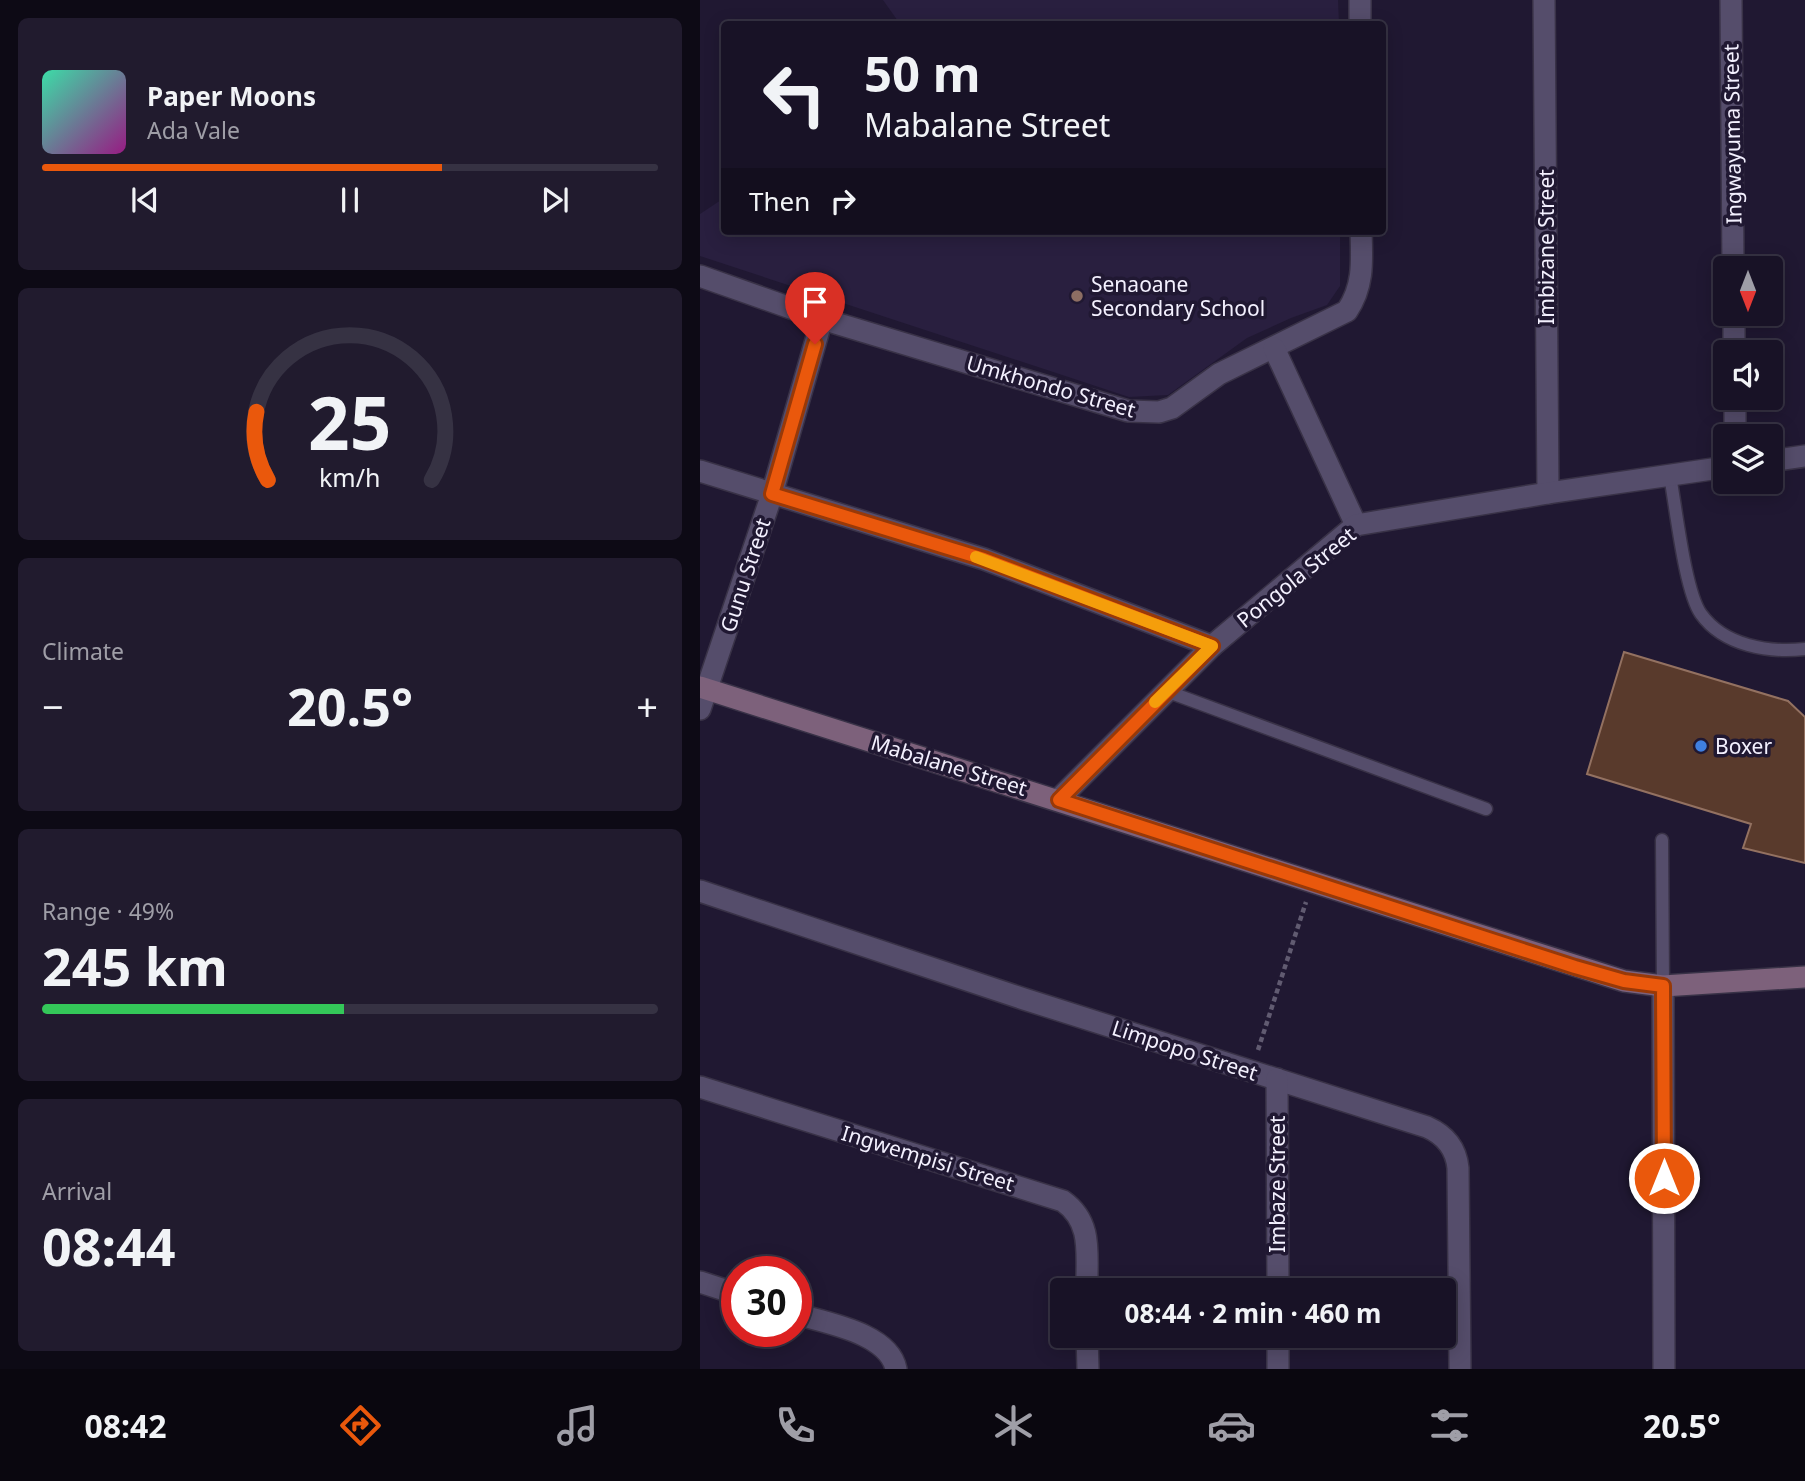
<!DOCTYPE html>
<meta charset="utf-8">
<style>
:root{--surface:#181226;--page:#211b2e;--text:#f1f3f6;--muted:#9f9ea7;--line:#363243;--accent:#ea580c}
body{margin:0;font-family:"Noto Sans",sans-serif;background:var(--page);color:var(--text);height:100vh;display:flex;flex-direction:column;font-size:26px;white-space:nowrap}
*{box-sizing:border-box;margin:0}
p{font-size:23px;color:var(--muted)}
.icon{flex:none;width:38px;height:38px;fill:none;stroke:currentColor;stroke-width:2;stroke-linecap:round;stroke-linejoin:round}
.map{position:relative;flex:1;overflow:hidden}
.panel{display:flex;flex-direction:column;gap:18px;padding:18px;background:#0d0a15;width:700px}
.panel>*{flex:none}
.top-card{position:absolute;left:21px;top:21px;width:665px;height:214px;border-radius:7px;box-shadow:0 4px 18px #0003,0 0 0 2px var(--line);background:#181226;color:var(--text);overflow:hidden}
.needle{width:46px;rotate:180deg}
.controls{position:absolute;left:1013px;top:256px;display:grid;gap:14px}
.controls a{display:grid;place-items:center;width:70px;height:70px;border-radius:7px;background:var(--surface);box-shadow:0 4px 18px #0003,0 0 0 2px var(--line);font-size:35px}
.speed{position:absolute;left:21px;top:1256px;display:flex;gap:14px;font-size:35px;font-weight:700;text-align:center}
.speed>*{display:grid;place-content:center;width:91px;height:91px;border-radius:50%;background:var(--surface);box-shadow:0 4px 18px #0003,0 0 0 2px var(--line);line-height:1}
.speed .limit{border:10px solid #d22;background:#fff;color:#111}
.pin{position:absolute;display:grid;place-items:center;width:60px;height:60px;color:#fff;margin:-72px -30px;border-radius:50% 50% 50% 0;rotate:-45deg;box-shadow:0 0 7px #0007}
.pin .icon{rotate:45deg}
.me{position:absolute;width:77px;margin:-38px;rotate:0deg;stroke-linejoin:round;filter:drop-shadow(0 0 5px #0008)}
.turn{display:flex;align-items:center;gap:24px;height:147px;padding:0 28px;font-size:32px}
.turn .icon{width:91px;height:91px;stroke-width:2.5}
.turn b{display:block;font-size:49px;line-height:60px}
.then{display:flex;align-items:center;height:66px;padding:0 28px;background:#0003;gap:14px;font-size:26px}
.big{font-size:52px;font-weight:700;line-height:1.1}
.panel .tile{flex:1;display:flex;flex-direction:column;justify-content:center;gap:10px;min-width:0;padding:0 24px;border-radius:10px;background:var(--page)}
.panel .dial{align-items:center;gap:0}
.dial svg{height:182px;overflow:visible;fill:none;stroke:var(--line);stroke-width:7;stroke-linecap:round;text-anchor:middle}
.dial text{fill:var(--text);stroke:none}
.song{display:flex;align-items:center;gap:21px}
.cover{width:84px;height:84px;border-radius:10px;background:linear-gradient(135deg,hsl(160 70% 55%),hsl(310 70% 35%))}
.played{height:7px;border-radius:4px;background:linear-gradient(90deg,var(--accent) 65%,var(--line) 65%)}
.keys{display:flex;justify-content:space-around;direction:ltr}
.heat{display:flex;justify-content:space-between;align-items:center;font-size:38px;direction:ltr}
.charge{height:10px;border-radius:5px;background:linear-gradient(90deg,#34c759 49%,var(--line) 0)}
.trip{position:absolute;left:350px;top:1278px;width:406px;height:70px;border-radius:7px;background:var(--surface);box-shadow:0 4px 18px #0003,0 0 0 2px var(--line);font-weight:700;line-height:70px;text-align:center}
.tab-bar{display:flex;height:112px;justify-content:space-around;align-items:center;background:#0a070f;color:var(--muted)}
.tab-bar .icon{width:49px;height:49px}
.tab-bar .selected{color:var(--accent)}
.tab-bar b{font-size:32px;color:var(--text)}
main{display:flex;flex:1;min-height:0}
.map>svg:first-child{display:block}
.built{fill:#291f3f}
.building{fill:#593a2c;stroke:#937161;stroke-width:2}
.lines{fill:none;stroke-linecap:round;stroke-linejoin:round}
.lane-casing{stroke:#393247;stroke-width:15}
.street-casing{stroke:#393247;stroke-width:24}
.secondary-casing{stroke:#393247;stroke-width:24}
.path{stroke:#615b71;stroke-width:4.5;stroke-dasharray:5 3.5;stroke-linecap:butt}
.lane{stroke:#554d6b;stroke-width:12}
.street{stroke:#554d6b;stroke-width:21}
.secondary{stroke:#7d617b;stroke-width:21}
.route-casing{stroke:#983908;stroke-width:18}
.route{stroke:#ea580c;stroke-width:12}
.slow{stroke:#f59e0b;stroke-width:12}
.education-dot{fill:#8d6e63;stroke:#201832;stroke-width:2.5}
.shop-dot{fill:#3f7fe0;stroke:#201832;stroke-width:2.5}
.labels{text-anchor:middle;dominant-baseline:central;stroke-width:7;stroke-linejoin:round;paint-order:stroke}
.street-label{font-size:21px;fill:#f3f0fe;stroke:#201832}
.poi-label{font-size:21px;fill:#f3f0fe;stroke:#201832;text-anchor:start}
</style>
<main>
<section class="panel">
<div class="tile">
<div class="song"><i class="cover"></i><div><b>Paper Moons</b><p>Ada Vale</p></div></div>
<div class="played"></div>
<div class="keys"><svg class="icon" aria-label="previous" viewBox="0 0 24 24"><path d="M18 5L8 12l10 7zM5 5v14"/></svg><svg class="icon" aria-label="pause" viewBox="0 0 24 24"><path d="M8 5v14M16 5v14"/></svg><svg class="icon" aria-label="next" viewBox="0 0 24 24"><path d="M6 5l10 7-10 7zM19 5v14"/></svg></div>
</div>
<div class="tile dial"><svg viewBox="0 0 100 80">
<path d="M14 69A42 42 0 1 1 86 69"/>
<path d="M14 69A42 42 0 0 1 9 39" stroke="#ea580c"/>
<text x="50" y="56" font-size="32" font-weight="700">25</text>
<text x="50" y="72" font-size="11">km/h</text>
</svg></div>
<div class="tile"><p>Climate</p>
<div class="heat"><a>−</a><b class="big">20.5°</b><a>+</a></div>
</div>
<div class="tile"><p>Range · 49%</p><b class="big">245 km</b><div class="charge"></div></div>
<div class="tile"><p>Arrival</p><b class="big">08:44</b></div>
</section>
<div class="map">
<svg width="1105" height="1369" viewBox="0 0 1105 1369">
<rect width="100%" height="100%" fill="#201832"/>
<g class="built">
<polygon points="183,0 638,0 639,24 200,24"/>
<polygon points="24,198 24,231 640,231 640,286 627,305 591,318 547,338 468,395 429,397 0,256 0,214"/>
</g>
<polygon class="building" points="924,652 1088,701 1105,717 1105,863 1043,848 1051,824 887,774"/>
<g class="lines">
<defs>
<g id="lane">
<path d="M 970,476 C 976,508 985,592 1001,614 C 1024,646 1069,653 1105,649"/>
<polyline points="466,691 786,809"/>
<polyline points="962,840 963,986"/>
</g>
<g id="street">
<polyline points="660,0 660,24"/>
<polyline points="844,0 848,493"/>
<polyline points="1031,0 1033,268"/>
<path d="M 0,276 L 122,319 L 428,411 L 459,412 L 472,408 L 519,374 L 647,311 C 664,286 662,261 661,231"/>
<polyline points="1034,313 1034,352"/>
<polyline points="574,348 656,525"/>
<polyline points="1035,397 1035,436"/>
<polyline points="1071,461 1105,456"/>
<polyline points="0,471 284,559 512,646"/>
<polyline points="0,709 72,494 122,319"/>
<polyline points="359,799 512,646 656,525 848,493 1026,467"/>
<path d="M 0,891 L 324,999 L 727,1127 C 745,1135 756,1148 758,1168 L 760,1369"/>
<polyline points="963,986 964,1369"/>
<polyline points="577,1079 578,1290"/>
<path d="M 0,1087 L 363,1201 C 394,1223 386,1256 387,1290"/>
<polyline points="0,1282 37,1294"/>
<path d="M 96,1314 C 126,1323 189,1333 196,1369"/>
<polyline points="387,1335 388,1369"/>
<polyline points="578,1335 578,1369"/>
</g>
<polyline id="secondary" points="0,687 924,981 963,986 1105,977"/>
</defs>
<use href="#lane" class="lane-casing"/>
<use href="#street" class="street-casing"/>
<use href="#secondary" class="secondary-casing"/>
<polyline class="path" points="558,1050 606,902"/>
<use href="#lane" class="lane"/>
<use href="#street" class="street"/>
<use href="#secondary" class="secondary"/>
</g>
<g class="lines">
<defs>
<polyline id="route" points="115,344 72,494 284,559 512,646 359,800 875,967 924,981 963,986 964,1178"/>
</defs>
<use href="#route" class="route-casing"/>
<use href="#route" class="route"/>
<polyline class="slow" points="276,557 512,646 455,702"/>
</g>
<circle class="education-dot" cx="377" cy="296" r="7"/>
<circle class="shop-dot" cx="1001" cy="746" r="7"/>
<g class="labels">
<g class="street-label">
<text transform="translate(1032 134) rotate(-91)">Ingwayuma Street</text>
<text transform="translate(846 247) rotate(-90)">Imbizane Street</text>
<text transform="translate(351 386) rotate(16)">Umkhondo Street</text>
<text transform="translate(45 575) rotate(-72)">Gunu Street</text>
<text transform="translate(596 577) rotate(-39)">Pongola Street</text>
<text transform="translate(249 765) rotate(17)">Mabalane Street</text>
<text transform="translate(485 1050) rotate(18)">Limpopo Street</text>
<text transform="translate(228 1158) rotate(17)">Ingwempisi Street</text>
<text transform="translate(577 1184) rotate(-90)">Imbaze Street</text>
</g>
<g class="poi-label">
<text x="391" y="284">Senaoane<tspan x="391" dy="24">Secondary School</tspan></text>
<text x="1015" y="746">Boxer</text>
</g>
</g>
</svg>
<div class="controls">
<a><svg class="needle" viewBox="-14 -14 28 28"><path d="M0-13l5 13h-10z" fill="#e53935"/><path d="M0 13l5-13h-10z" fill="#9f9ea7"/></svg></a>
<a><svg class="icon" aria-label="sound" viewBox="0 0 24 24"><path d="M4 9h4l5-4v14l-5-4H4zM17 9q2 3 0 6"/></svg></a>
<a><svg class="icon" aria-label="layers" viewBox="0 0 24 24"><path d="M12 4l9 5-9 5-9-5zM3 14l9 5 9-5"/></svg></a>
</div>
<div class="speed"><div class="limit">30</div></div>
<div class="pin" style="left:115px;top:344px;background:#d93025"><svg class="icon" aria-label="arrive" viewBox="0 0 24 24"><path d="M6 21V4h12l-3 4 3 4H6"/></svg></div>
<svg class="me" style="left:964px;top:1178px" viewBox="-20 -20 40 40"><circle r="17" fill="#ea580c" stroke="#fff" stroke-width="3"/><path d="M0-11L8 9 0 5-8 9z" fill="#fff"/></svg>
<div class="trip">08:44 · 2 min · 460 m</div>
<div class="top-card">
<div class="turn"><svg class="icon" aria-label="left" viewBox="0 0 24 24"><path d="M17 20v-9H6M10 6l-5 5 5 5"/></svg><div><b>50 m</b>Mabalane Street</div></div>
<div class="then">Then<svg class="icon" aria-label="right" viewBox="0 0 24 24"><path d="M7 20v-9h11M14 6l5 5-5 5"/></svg></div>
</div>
</div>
</main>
<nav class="tab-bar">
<b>08:42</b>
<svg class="icon selected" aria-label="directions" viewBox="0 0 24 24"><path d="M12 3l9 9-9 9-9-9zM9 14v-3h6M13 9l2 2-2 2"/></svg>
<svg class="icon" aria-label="music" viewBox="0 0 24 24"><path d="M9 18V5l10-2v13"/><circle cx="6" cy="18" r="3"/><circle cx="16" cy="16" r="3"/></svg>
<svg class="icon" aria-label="phone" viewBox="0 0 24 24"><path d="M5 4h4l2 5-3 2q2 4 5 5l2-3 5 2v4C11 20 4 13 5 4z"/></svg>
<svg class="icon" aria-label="climate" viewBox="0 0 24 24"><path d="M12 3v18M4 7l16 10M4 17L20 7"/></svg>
<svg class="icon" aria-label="car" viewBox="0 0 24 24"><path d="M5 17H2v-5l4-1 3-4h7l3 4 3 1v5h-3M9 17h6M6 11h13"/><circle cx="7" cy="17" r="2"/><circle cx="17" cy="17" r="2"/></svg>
<svg class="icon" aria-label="filters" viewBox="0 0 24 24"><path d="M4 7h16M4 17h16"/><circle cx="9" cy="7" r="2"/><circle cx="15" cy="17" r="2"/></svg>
<b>20.5°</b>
</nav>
